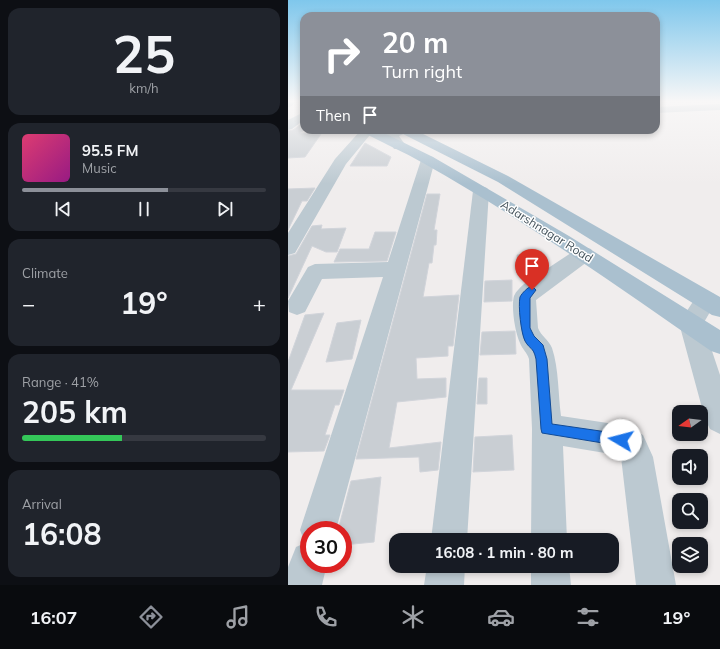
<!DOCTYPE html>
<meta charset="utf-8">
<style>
:root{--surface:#171b24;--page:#20242c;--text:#f1f3f6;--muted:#9ea1a6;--line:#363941;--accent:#8c9099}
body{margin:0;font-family:Mulish,sans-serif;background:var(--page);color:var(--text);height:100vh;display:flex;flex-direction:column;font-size:15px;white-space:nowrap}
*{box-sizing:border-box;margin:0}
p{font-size:13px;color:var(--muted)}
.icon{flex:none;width:22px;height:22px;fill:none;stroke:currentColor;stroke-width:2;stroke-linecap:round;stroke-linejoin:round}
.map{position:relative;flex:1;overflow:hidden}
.details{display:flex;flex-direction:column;gap:8px;padding:8px;background:#0d0f14;width:288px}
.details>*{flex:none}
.top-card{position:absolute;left:12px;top:12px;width:360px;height:122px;border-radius:12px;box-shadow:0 2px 6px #0003;background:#8c9099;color:#fff;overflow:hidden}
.needle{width:26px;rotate:256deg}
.fabs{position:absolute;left:384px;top:405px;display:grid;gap:8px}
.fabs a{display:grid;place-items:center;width:36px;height:36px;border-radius:8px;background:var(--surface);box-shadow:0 2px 6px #0003;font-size:20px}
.speed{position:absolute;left:12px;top:521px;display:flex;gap:8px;font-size:20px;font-weight:700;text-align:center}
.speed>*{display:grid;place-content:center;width:52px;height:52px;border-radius:50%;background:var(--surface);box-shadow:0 2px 6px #0003;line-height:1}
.speed .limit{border:6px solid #d22;background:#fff;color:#111}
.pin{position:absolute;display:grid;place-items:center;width:34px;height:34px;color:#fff;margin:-41px -17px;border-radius:50% 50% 50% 0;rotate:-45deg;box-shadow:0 0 4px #0007}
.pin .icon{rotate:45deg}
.me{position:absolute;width:44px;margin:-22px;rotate:278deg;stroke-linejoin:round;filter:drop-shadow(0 0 3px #0008)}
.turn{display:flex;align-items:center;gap:14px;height:84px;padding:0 16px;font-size:18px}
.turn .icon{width:52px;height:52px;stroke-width:2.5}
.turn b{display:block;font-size:28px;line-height:34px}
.then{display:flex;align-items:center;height:38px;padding:0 16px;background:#0003;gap:8px;font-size:15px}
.big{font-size:30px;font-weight:700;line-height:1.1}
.details .widget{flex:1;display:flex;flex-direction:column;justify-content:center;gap:6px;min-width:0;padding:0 14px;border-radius:12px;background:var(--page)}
.details .dial{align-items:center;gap:0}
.dial b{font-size:52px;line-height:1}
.song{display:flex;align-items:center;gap:12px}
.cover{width:48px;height:48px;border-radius:6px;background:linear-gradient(135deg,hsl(340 70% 55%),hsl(310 70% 35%))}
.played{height:4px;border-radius:2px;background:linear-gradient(90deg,var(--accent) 60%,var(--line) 60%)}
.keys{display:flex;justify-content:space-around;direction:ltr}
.heat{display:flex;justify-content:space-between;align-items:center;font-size:22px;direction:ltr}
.charge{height:6px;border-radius:3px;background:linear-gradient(90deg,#34c759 41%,var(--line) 0)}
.trip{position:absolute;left:101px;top:533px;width:230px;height:40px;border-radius:12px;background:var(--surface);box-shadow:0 2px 6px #0003;font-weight:700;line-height:40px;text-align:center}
.menu{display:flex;height:64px;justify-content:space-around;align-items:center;background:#090b0e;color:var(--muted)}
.menu .icon{width:28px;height:28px}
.menu .current{color:var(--accent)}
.menu b{font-size:18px;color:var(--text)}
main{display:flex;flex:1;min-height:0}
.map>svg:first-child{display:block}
.building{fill:#c9ced3;stroke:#d1d4da}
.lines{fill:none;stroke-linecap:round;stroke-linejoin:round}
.minor{fill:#bcc9d1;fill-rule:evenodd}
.major{fill:#aac0cf;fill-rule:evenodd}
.route{fill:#1a73e8;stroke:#114b97}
.labels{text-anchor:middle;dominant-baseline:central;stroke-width:3;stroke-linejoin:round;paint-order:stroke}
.street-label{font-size:12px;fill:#44535c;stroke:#fff}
</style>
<main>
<section class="details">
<div class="widget dial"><b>25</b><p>km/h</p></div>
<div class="widget">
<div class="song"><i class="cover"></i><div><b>95.5 FM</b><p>Music</p></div></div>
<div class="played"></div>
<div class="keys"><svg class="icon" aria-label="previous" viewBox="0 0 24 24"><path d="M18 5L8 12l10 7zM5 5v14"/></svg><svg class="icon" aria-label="pause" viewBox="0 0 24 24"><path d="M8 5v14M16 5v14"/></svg><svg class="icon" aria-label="next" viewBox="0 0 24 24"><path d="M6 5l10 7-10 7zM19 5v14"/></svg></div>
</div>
<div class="widget"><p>Climate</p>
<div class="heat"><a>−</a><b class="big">19°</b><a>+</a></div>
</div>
<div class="widget"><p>Range · 41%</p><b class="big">205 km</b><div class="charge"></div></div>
<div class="widget"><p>Arrival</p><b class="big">16:08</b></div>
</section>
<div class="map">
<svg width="432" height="585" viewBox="0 0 432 585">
<rect width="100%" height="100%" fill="#f0eded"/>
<g class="building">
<polygon points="16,122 16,130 12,133 33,134 17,157 0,158 0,131 5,130"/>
<polygon points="77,143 103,157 99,166 62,166"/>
<polygon points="27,188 19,201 14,201 0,230 0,189"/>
<polygon points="139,194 152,194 146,230 149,230 148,245 146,245 144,263 141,263 135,297 171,295 165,346 160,346 160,356 128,358 129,379 158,378 158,397 109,402 101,448 153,442 150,470 132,472 131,457 68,459"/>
<polygon points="34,225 33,229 58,228 49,252 38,252 24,246 0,298 0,256 8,254 24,226"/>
<polygon points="87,232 108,232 99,261 46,262 52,249 81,249"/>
<polygon points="251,254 254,270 247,275 231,276 229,255"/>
<polygon points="224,280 224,301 196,302 197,281"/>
<polygon points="36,313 3,390 56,390 51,405 47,405 37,435 42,435 36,451 0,452 0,362 17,315"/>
<polygon points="73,320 64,359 38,362 49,323"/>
<polygon points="227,331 228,354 192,355 194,332"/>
<polygon points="191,378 199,378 199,404 189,404"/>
<polygon points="224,435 226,470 185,472 187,437"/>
<polygon points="93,477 86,542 55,545 55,530 50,530 63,481"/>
</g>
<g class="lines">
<g class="minor">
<polygon points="0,102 7,102 4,106 0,107"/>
<polygon points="432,104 432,110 368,113 368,107"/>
<polygon points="16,112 16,120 4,129 0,130 0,120"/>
<polygon points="73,130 86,130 58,164 7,253 0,255 0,233 47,159"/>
<polygon points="102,130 120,130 118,133 111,136 118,146 116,149 106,149 97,134"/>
<polygon points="140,156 145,157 147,160 48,530 21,530 21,564 39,564 34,585 0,585 0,567 8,547 17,543 12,530 95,277 34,279 17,312 9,315 1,312 0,301 20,267 27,264 100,262 133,160 135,157"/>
<polygon points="193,186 199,188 201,191 179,540 143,540 185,191 187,188"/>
<path d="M 296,247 L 303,249 L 306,254 L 303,259 L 248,300 L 250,328 C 253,336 261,340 264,348 C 271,369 270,394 273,416 L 333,425 L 355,435 L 365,457 L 388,585 L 348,585 L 333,457 L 329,455 L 275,446 L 279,540 L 243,540 L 244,429 L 241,359 C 239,352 234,349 232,343 C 227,332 223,307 226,296 C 228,291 232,288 236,284 L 289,249 Z"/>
<polygon points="418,291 426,294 429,300 415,324 432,375 432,434 422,429 417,419 391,323 410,294"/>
<polygon points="139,566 177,566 176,585 136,585"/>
<polygon points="243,566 281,566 283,585 243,585"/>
</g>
<g class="major">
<path d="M 74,130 L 90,130 L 145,157 L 281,236 L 432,330 L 432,354 L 423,351 C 329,286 235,219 135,163 C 116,152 95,143 76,133 Z"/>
<polygon points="111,130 127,130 220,176 432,297 432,317 424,315 210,182 113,133"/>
</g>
</g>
<linearGradient id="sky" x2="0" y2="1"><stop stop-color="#7fc7ec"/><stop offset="0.55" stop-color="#f8f7f7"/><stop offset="1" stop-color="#f8f7f7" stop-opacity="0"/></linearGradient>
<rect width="432" height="184" fill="url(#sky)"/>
<path class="route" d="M 244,286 L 248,290 L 242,298 L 242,328 L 246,336 L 255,345 L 259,359 L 264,424 L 333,434 L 337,435 L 339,440 L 337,444 L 333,446 L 254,433 L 253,429 L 248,359 C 245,346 242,350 237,341 C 233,333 230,306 232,297 C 234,293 240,287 244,286 Z"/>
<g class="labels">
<g class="street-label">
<text transform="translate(259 231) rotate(32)">Adarshnagar Road</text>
</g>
</g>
</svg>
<div class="fabs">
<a><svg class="needle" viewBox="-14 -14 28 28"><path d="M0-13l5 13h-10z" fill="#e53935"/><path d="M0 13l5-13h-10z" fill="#9ea1a6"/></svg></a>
<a><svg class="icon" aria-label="sound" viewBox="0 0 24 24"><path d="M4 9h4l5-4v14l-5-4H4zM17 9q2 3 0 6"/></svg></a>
<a><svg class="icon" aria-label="search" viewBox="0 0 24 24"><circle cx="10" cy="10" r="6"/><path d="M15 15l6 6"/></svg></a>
<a><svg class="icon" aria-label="layers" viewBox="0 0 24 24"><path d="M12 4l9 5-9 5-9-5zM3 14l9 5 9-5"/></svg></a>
</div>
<div class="speed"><div class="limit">30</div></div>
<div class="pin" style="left:244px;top:290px;background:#d93025"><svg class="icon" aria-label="arrive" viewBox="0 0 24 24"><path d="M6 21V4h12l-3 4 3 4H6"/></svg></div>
<svg class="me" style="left:333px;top:440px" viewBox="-20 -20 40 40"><circle r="19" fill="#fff"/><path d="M0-13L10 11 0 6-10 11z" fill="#1a73e8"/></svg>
<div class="trip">16:08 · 1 min · 80 m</div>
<div class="top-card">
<div class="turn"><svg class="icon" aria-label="right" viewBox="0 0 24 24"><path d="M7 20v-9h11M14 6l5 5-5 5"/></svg><div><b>20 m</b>Turn right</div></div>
<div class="then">Then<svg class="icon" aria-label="arrive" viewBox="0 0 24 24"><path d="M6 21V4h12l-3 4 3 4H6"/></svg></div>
</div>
</div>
</main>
<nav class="menu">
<b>16:07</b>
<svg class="icon current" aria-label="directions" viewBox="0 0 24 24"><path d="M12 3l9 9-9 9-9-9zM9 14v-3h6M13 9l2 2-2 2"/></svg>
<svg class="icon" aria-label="music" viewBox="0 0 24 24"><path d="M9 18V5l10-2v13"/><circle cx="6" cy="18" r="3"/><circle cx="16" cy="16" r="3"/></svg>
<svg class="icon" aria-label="phone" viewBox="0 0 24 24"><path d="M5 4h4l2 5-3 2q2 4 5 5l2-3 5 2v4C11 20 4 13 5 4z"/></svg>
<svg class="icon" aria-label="climate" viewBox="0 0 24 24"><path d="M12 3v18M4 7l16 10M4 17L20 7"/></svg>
<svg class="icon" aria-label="car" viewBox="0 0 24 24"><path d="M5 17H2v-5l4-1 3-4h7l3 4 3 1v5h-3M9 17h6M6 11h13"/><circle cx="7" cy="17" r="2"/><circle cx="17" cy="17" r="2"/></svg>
<svg class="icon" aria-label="filters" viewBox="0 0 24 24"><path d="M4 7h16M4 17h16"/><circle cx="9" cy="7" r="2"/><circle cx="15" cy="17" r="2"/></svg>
<b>19°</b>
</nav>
